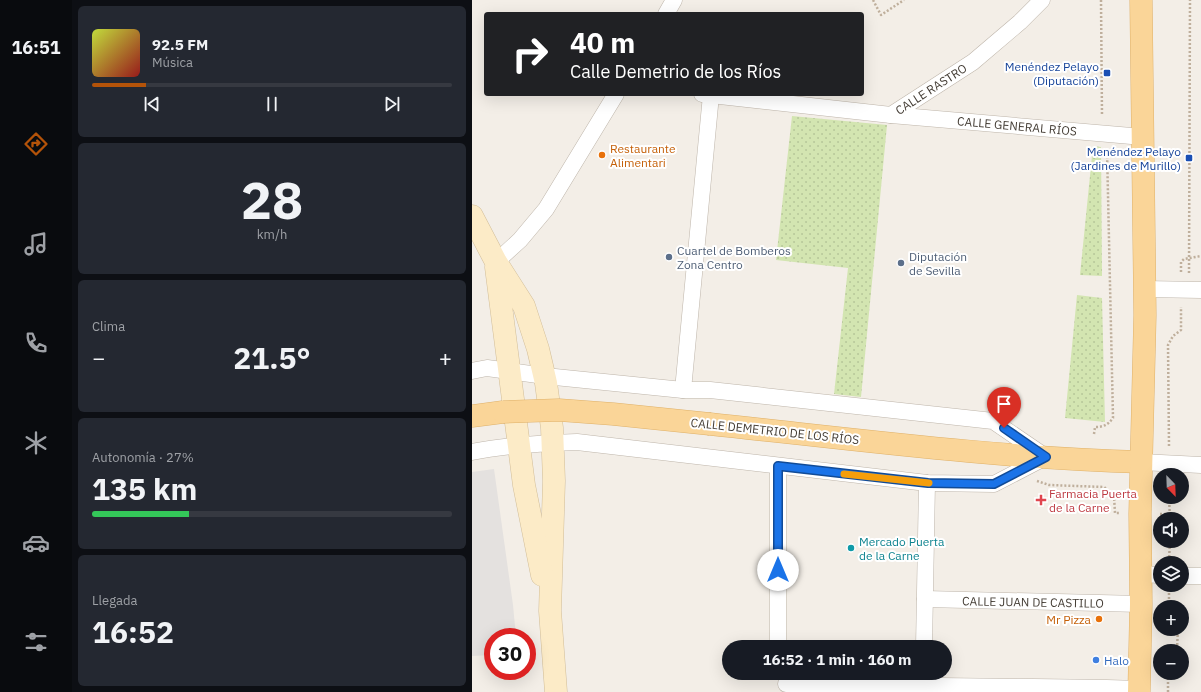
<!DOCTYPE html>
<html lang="es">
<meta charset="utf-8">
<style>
:root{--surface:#171b24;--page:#242831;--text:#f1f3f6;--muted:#9ea1a6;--line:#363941;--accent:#b45309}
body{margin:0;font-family:"IBM Plex Sans",sans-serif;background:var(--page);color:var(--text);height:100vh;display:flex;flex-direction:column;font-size:15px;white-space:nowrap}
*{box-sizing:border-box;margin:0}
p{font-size:13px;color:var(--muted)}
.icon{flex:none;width:22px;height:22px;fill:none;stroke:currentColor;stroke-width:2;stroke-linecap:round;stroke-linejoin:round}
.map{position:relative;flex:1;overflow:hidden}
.panel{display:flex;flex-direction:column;gap:6px;padding:6px;background:#0d0f14;width:400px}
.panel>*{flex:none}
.banner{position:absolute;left:12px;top:12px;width:380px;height:84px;border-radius:4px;box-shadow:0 4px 16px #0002;background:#202124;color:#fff;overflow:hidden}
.needle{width:26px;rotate:157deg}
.tools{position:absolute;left:681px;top:468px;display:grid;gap:8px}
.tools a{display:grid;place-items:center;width:36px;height:36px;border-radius:50%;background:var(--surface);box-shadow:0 4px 16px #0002;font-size:20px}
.speed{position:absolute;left:12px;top:628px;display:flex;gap:8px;font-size:20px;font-weight:700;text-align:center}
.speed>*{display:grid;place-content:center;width:52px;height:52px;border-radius:50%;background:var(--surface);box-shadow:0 4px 16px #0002;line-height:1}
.speed .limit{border:6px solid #d22;background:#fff;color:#111}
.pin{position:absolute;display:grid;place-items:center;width:34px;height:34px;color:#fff;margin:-41px -17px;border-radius:50% 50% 50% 0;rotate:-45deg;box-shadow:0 0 4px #0007}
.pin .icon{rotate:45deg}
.me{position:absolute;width:44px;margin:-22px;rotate:0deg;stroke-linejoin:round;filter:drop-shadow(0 0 3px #0008)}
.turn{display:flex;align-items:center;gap:14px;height:84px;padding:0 20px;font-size:18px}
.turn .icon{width:52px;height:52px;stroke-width:2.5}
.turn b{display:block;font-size:28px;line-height:34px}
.big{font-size:30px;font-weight:700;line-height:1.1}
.panel .widget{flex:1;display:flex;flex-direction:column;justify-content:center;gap:6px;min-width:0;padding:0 14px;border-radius:6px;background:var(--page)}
.panel .dial{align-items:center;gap:0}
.dial b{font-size:52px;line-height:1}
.song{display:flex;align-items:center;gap:12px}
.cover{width:48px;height:48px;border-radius:6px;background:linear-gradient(135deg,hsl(70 70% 55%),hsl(0 70% 35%))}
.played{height:4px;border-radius:2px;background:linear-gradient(90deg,var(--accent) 15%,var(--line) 15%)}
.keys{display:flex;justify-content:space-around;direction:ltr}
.heat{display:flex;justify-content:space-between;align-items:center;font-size:22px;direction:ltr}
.charge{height:6px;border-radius:3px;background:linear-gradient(90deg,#34c759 27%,var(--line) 0)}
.trip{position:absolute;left:250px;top:640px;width:230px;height:40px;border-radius:20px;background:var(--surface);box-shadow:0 4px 16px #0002;font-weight:700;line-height:40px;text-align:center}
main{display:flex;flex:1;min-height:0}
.tab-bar{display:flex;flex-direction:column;width:72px;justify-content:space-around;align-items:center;background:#090b0e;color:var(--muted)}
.tab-bar .icon{width:28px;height:28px}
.tab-bar .selected{color:var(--accent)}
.tab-bar b{font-size:18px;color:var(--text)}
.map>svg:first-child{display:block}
.garden{fill:url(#garden-dots)}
.parking{fill:#e4e1df}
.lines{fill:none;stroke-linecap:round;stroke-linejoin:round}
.minor-casing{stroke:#beb5aa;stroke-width:17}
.secondary-casing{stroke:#d1bd98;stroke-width:23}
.primary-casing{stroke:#dfb169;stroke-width:23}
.path{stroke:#bfaf9c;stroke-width:2.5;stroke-dasharray:2 2;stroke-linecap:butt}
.minor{stroke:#fff;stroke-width:16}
.secondary{stroke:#fcebc7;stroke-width:22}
.primary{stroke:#fad598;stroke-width:22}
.primary-bridge-casing{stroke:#dfb169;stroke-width:23;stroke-linecap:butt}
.primary-bridge{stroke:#fad598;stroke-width:22}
.route-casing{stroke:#114b97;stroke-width:10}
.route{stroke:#1a73e8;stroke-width:7}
.slow{stroke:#f59e0b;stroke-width:7}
.transit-dot{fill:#1a4fb4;stroke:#fff;stroke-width:1.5}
.food-dot{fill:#e8710a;stroke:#fff;stroke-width:1.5}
.service-dot{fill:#5c6f8a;stroke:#fff;stroke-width:1.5}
.health-dot{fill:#e0444e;stroke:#fff;stroke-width:1.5}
.culture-dot{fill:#0f9aa8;stroke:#fff;stroke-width:1.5}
.shop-dot{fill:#3f7fe0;stroke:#fff;stroke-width:1.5}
.labels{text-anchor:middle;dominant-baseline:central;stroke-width:4;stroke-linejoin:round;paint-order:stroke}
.transit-label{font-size:12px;fill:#164399;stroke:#fff;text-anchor:end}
.street-label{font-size:12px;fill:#453e36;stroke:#fff}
.food-label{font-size:12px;fill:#c56008;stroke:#fff;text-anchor:start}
.service-label{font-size:12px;fill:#4e5e75;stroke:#fff;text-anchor:start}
.health-label{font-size:12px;fill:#be3a42;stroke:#fff;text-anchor:start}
.culture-label{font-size:12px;fill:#0d838f;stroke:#fff;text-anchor:start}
.shop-label{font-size:12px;fill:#366cbe;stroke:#fff;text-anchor:start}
</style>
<main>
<nav class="tab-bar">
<b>16:51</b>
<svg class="icon selected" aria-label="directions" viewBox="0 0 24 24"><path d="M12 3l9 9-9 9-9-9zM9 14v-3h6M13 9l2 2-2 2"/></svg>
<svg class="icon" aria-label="music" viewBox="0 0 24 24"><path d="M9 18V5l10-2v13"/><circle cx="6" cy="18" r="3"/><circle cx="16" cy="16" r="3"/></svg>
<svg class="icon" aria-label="phone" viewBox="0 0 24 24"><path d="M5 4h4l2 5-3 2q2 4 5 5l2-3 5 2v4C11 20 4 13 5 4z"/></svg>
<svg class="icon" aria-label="climate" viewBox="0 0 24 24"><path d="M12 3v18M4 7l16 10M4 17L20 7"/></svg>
<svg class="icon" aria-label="car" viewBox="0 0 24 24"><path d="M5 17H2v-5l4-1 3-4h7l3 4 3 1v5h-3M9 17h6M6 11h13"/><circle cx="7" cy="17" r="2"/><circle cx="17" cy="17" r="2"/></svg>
<svg class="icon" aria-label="filters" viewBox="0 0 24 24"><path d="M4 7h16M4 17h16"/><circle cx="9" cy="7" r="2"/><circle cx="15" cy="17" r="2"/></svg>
</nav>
<section class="panel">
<div class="widget">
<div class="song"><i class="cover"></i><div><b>92.5 FM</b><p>Música</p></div></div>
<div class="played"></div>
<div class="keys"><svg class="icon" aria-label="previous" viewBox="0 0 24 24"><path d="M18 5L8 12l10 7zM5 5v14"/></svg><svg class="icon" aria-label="pause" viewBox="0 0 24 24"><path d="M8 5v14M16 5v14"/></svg><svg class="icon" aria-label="next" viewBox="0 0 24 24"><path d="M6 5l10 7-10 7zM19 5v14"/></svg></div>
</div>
<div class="widget dial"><b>28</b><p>km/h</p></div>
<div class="widget"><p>Clima</p>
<div class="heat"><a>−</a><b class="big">21.5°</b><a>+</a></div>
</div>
<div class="widget"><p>Autonomía · 27%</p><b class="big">135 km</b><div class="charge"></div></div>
<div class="widget"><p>Llegada</p><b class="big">16:52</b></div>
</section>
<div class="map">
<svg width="729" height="692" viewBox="0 0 729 692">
<defs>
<pattern id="garden-dots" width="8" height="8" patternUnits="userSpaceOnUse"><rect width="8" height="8" fill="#d3e5b1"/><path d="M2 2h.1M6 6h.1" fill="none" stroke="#b6c699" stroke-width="1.8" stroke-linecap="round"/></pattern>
</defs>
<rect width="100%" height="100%" fill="#f3eee7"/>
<g class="garden">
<polygon points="320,116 415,125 389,397 362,394 376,268 304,260"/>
<polygon points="621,146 629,147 630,276 608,275"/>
<polygon points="605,295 630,298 633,422 593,418"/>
</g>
<polygon class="parking" points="22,469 41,605 44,637 21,637 21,655 0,656 0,472"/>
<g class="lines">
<defs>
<g id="minor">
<polyline points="194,14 202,0"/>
<polyline points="230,94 419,115 501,62 548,22 570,0"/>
<polyline points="419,115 671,137"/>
<polyline points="24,262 48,240 74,209 144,94"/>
<polyline points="673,289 729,290"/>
<path d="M 0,371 L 15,368 L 73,376 L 211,390 L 238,390 L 521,421 L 574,457 L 522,484 L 455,483 L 105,442 C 69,443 35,445 0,452"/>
<polyline points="211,390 239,95"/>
<polyline points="669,462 729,465"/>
<polyline points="306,466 306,647"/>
<polyline points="669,574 688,575"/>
<polyline points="710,576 729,576"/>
<polyline points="453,599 669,604"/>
<polyline points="452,647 455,483"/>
<polyline points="314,684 635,688 667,689"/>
</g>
<g id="secondary">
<polyline points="0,216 24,262 52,306 66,349 74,383 80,428 82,481 78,611 84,692"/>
<polyline points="24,267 52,485 70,575"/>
</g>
<g id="primary">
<polyline points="0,416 31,412"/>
<path d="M 238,424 C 381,439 525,458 669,462"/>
<polyline points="667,692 669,604 668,514 673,315 669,0"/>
</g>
</defs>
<use href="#minor" class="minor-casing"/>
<use href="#secondary" class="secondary-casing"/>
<use href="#primary" class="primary-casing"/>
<g class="path">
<polyline points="401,0 409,15 432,0"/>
<polyline points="629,0 630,116"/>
<polyline points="709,272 709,262 712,259 729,256"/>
<polyline points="717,273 718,0"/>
<path d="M 622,434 L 623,427 C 631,427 636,425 641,418 L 635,150"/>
<polyline points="697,446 696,345 701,336 709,330 709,307"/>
<polyline points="565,481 577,485 632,487 642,496 643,513 647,513"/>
<polyline points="697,497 698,519"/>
<polyline points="688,514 698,514"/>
<polyline points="697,561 698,541"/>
<polyline points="697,607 697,590"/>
<polyline points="701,651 705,648 706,629"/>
<polyline points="696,692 696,673"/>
</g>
<use href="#minor" class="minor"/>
<use href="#secondary" class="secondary"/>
<use href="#primary" class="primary"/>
<defs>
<polyline id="primary-bridge" points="31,412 87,410 141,414 238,424"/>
</defs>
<use href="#primary-bridge" class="primary-bridge-casing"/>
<use href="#primary-bridge" class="primary-bridge"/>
</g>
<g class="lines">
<defs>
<polyline id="route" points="306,570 306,466 456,483 522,484 574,457 532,428"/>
</defs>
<use href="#route" class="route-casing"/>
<use href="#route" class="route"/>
<polyline class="slow" points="372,474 457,483"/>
</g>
<g class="transit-dot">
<rect x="631" y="69" width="8" height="8" rx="2"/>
<rect x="713" y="154" width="8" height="8" rx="2"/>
</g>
<g class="food-dot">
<circle cx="130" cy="155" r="4"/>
<circle cx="627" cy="619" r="4"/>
</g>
<g class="service-dot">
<circle cx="197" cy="257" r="4"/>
<circle cx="429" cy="263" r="4"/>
</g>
<path class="health-dot" d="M567 494h4v4h4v4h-4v4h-4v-4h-4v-4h4z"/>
<circle class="culture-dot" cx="379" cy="548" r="4"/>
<circle class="shop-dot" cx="624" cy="660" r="4"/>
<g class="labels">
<g class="transit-label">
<text x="627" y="66">Menéndez Pelayo<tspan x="627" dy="14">(Diputación)</tspan></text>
<text x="709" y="151">Menéndez Pelayo<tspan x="709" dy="14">(Jardines de Murillo)</tspan></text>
</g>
<g class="street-label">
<text transform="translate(459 89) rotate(-33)">CALLE RASTRO</text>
<text transform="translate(545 126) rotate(5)">CALLE GENERAL RÍOS</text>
<text transform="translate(303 431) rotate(6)">CALLE DEMETRIO DE LOS RÍOS</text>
<text transform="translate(561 602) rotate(1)">CALLE JUAN DE CASTILLO</text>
</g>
<g class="food-label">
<text x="138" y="148">Restaurante<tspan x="138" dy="14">Alimentari</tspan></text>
<text x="619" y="619" text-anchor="end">Mr Pizza</text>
</g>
<g class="service-label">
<text x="205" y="250">Cuartel de Bomberos<tspan x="205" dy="14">Zona Centro</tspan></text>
<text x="437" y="256">Diputación<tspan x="437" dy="14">de Sevilla</tspan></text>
</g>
<g class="health-label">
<text x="577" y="493">Farmacia Puerta<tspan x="577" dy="14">de la Carne</tspan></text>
</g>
<g class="culture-label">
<text x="387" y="541">Mercado Puerta<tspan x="387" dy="14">de la Carne</tspan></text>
</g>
<g class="shop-label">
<text x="632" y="660">Halo</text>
</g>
</g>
</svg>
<div class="tools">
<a><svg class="needle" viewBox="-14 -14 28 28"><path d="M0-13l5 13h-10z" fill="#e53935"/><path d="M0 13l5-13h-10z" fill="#9ea1a6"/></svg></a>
<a><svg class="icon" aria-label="sound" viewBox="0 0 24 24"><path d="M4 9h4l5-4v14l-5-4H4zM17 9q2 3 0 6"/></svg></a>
<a><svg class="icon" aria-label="layers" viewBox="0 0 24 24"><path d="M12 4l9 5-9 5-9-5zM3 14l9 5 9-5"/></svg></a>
<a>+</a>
<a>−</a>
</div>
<div class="speed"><div class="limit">30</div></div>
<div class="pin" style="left:532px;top:428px;background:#d93025"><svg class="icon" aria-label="arrive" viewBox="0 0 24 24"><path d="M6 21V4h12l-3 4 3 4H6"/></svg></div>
<svg class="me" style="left:306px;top:570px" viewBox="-20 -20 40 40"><circle r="19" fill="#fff"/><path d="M0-13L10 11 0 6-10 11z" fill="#1a73e8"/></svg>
<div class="trip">16:52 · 1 min · 160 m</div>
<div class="banner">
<div class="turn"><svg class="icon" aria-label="right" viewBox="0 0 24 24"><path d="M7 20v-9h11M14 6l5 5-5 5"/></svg><div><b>40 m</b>Calle Demetrio de los Ríos</div></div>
</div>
</div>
</main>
